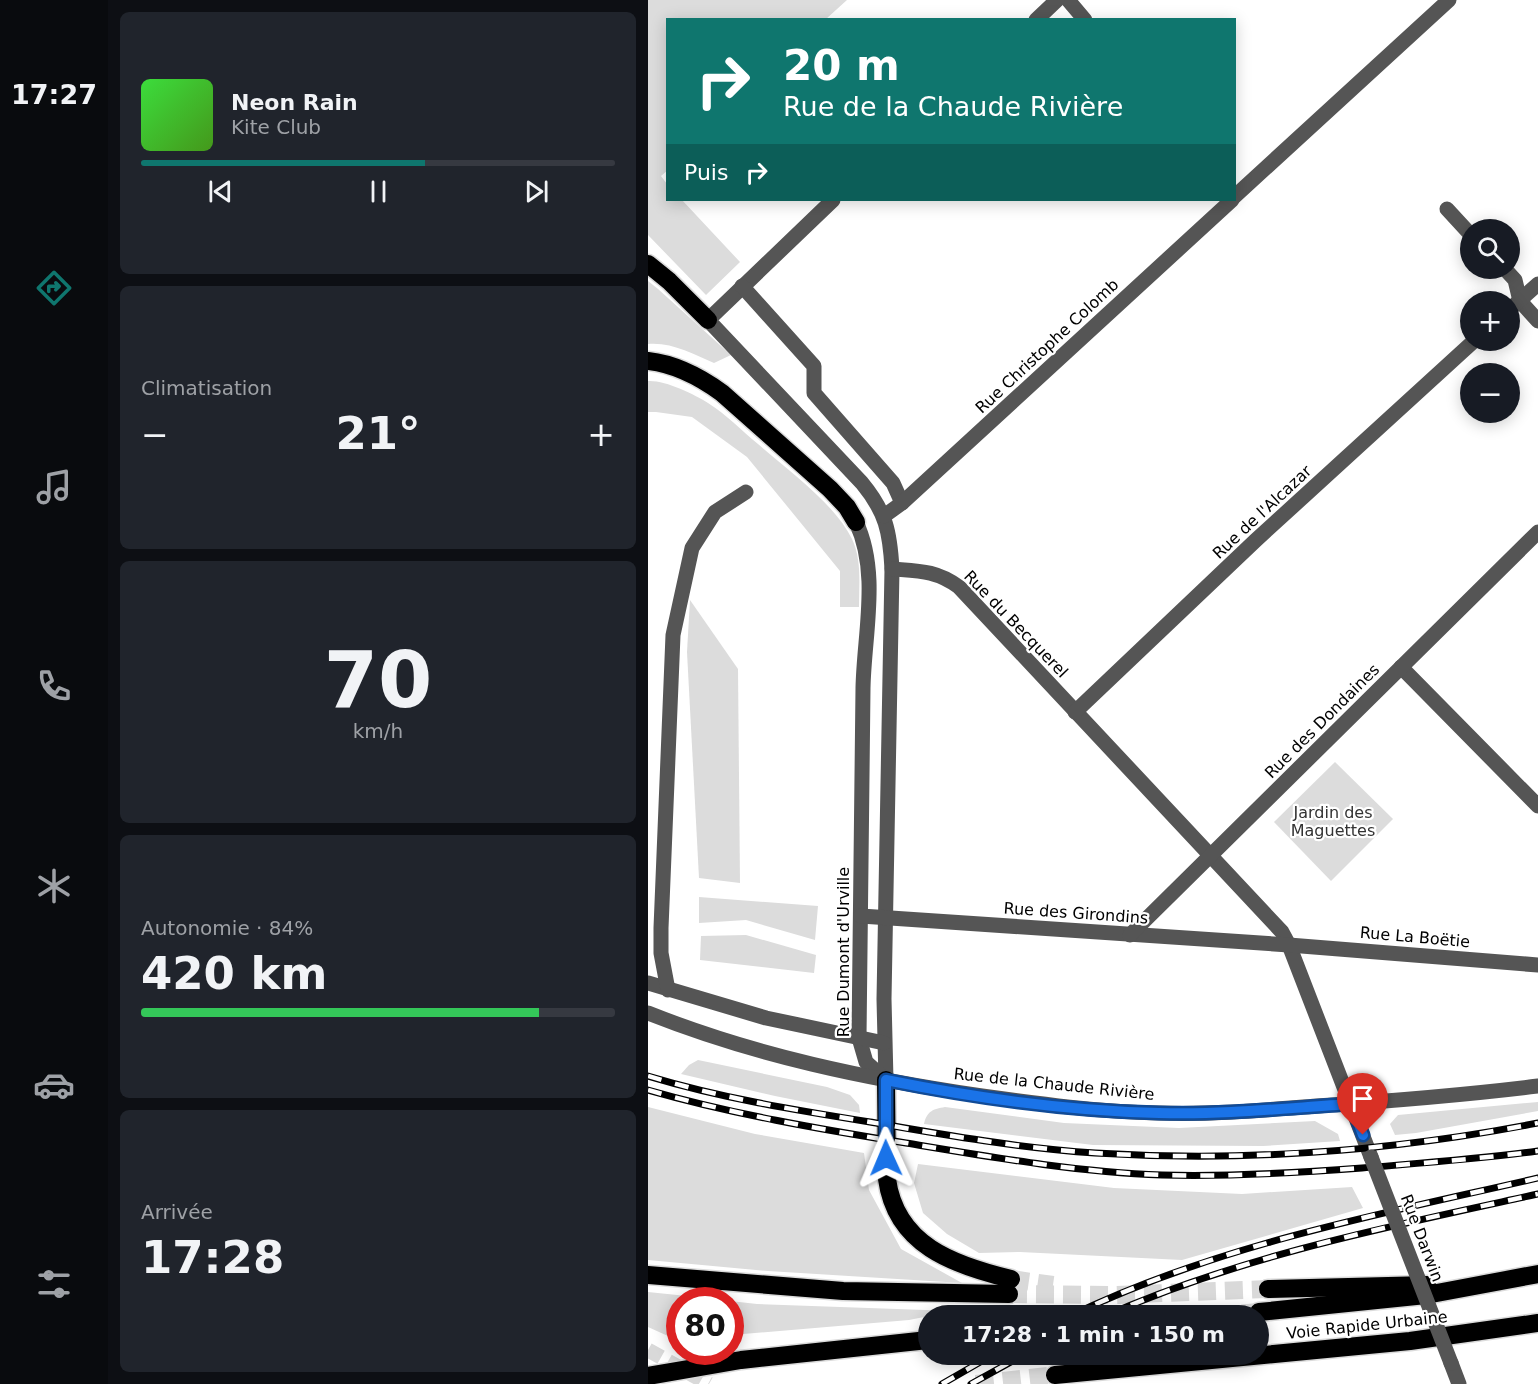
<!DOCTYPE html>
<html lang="fr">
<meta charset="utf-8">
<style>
:root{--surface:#171b24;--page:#20242c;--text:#f1f3f6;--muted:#9ea1a6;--line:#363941;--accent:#0f766e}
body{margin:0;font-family:"DejaVu Sans",sans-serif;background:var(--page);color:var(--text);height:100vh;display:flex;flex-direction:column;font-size:22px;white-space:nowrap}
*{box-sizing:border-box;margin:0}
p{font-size:20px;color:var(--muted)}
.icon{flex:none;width:33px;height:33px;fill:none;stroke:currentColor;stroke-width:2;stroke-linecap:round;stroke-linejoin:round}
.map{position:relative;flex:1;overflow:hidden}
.details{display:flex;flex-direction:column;gap:12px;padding:12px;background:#0d0f14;width:540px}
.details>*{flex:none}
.banner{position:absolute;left:18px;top:18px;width:570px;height:183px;border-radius:0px;box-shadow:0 3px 15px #0003;background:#0f766e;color:#fff;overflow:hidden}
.buttons{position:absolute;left:812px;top:219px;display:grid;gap:12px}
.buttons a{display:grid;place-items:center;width:60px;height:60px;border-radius:50%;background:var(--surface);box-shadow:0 3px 15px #0003;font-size:30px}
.speed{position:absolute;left:18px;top:1287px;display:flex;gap:12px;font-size:30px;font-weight:700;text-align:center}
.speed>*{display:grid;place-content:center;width:78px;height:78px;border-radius:50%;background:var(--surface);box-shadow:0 3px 15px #0003;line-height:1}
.speed .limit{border:9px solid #d22;background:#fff;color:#111}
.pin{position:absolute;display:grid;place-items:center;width:51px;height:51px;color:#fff;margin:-62px -26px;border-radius:50% 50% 50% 0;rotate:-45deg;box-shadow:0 0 6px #0007}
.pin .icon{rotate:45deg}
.me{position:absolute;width:66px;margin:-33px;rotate:359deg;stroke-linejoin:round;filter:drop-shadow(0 0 4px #0008)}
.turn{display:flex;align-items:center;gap:21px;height:126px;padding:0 18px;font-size:27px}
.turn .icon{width:78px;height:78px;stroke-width:2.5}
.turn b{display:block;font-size:42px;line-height:51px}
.then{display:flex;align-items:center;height:57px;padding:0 18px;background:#0003;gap:12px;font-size:22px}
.big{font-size:45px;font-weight:700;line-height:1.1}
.details .widget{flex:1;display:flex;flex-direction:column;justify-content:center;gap:9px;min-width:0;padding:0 21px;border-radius:9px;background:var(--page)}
.details .dial{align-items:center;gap:0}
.dial b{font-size:78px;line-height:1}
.song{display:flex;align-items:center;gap:18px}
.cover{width:72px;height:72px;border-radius:9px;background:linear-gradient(135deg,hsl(120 70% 55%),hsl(100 70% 35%))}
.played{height:6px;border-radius:3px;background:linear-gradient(90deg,var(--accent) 60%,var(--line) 60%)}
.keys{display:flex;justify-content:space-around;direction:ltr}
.heat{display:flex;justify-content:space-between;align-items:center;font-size:33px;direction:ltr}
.charge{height:9px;border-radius:4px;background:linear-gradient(90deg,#34c759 84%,var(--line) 0)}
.trip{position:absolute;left:270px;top:1305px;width:351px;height:60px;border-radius:30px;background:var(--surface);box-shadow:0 3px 15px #0003;font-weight:700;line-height:60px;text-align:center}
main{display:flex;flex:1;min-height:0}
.tabs{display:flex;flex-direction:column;width:108px;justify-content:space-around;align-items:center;background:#090b0e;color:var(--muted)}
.tabs .icon{width:42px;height:42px}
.tabs .on{color:var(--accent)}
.tabs b{font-size:27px;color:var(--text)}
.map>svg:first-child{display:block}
.green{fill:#dcdcdc}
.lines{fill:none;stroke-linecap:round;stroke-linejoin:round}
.major-tunnel{stroke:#d9d9d9;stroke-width:15;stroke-dasharray:15 8;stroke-linecap:butt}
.highway-tunnel{stroke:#d9d9d9;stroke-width:18;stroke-dasharray:18 9;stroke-linecap:butt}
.highway-casing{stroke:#dbdbdb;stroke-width:21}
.minor{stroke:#555;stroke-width:15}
.highway{stroke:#000;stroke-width:18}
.rail-casing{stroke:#000;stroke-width:7}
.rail{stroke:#fff;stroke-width:4.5;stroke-dasharray:14;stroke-linecap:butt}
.minor-bridge{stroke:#555;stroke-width:15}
.route-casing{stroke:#114b97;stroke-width:15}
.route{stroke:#1a73e8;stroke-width:10}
.labels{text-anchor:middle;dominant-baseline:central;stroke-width:4.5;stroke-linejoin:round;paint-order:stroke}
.street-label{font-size:16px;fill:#000;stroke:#fff}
.park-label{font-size:16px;fill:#333;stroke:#fff}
</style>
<main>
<nav class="tabs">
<b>17:27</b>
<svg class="icon on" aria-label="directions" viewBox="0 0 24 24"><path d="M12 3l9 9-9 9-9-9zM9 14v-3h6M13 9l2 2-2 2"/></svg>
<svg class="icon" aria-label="music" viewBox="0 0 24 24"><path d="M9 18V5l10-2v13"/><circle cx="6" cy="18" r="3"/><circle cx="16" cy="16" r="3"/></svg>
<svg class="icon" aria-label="phone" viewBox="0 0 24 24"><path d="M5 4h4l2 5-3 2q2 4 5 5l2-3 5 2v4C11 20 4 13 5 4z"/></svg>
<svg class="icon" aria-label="climate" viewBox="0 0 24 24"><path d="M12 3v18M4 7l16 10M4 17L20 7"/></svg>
<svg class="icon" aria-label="car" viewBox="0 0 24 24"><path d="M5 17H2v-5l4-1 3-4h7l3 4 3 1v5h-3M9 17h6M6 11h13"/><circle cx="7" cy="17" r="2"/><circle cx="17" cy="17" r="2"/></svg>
<svg class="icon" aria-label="filters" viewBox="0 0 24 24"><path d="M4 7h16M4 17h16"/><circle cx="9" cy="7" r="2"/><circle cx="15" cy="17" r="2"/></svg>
</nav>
<section class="details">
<div class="widget">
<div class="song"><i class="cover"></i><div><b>Neon Rain</b><p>Kite Club</p></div></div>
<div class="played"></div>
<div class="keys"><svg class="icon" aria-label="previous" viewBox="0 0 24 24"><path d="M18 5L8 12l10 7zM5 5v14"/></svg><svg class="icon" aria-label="pause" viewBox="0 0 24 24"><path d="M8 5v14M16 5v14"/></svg><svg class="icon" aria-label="next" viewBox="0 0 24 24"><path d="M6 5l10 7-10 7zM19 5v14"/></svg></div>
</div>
<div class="widget"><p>Climatisation</p>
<div class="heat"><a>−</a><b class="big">21°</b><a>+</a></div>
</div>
<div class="widget dial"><b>70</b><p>km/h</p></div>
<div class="widget"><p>Autonomie · 84%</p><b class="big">420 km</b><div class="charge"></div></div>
<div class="widget"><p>Arrivée</p><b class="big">17:28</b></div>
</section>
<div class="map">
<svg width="890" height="1384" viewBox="0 0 890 1384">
<rect width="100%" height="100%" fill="#fff"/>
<g class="green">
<polygon points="0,0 199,0 178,19 20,20 20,170 13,176 19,184 20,200 34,200 92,262 58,295 0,235"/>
<path d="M 0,281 L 10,289 L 83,355 L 66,363 C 45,354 24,342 0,344 Z"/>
<path d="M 0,381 C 17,380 46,394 60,403 C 78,414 94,431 110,444 C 140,470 187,504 204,539 C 214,560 211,585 211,607 L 192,607 L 192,571 L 99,457 L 44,417 L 8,412 L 0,412 Z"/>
<polygon points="42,600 90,669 92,883 51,878 39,652"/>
<polygon points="687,762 745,819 683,881 626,822"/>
<polygon points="51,897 170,906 167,940 98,920 51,923"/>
<polygon points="98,935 168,955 166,973 52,960 53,936"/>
<polygon points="50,1060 179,1087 202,1095 211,1105 212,1113 127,1096 33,1074 41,1065"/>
<polygon points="890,1102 890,1111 768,1133 747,1135 742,1124 750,1115"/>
<polygon points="0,1107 107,1134 216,1153 221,1190 253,1249 314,1283 120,1271 0,1260"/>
<path d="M 297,1107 L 416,1123 L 531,1128 L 667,1121 L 690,1134 L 692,1141 L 615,1146 L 445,1145 L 276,1124 C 279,1111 285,1109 297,1107 Z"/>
<polygon points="270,1164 466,1188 594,1194 704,1187 715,1208 534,1260 372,1252 331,1253 299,1234 275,1213 266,1183"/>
<polygon points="0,1292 78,1300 32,1300 31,1341 0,1327"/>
<polygon points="82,1301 109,1304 306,1311 261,1320 83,1335"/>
</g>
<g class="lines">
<polyline class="major-tunnel" points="0,1350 61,1384"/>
<g class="highway-tunnel">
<polyline points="363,1279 405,1285"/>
<polyline points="361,1294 466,1295 620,1289"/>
<polyline points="567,1316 611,1312"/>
<polyline points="328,1384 407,1375"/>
</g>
<defs>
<g id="highway">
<polyline points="0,264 21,281 60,320"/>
<path d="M 0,361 C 28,364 52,377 74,393 L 182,489 L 199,507 L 208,522"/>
<path d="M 238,1080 L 239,1179 C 248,1245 305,1265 363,1279"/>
<polyline points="0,1275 195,1291 361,1294"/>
<polyline points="620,1289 779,1285"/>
<polyline points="611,1312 778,1295 890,1274"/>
<polyline points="407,1375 762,1341 890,1323"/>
<polyline points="0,1376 93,1360 280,1340"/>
</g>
</defs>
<use href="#highway" class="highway-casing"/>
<g class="minor">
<polyline points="420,0 437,20"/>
<polyline points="388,20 409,0"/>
<polyline points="586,197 801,0"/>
<path d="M 185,200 L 60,320 L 214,483 C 238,512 242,532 244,569 L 236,999 L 238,1080"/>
<polyline points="799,209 822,234"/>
<polyline points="856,268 867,280 872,301 890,321"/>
<polyline points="94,286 166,366 166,393 245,483 254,503"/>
<polyline points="861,310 890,284"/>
<polyline points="236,516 254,503 584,200"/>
<path d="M 208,522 C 232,573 216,634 215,688 C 214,805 213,922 211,1038 L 218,1062 L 238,1080"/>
<path d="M 244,569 C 270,571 288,570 311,587 L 634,932 L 641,945 L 723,1157"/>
<polyline points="753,667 890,806"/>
<polyline points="427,712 608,540 827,340"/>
<polyline points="213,916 641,945 890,965"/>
<polyline points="482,935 890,532"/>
<polyline points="0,983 118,1018 236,1043"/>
<polyline points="20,990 13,953 13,928 25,635 44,548 67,512 98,492"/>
<path d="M 0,1013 C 108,1056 219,1079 334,1096 C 392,1104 451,1112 510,1113 C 563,1115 616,1110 669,1106 C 742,1101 817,1095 890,1086"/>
<polyline points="803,1363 811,1384"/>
</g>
<use href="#highway" class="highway"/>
<defs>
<g id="rail">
<path d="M 0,1076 C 73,1098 147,1110 222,1122 C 297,1135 371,1148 447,1153 C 594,1162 746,1151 890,1123"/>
<path d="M 0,1090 C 84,1114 171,1129 258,1143 C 343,1157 428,1172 514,1175 C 581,1177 647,1173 714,1168 C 773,1163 832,1159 890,1151"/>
<path d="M 422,1316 C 572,1244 729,1215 890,1178"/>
<path d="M 457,1316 C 596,1255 743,1226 890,1194"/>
<polyline points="294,1384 346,1354"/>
<polyline points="323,1384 377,1354"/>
</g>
</defs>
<use href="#rail" class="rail-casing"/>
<use href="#rail" class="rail"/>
<polyline class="minor-bridge" points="723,1157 803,1363"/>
</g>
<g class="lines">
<defs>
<path id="route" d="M 238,1158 L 238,1080 C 327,1098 420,1111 511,1113 C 575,1115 639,1108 703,1104 L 715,1135"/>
</defs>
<use href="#route" class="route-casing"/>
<use href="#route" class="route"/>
</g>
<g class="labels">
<g class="street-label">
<text transform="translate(399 346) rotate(-43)">Rue Christophe Colomb</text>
<text transform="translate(614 512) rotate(-43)">Rue de l'Alcazar</text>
<text transform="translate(368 624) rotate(46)">Rue du Becquerel</text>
<text transform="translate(674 721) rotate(-45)">Rue des Dondaines</text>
<text transform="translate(428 913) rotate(4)">Rue des Girondins</text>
<text transform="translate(767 937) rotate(5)">Rue La Boëtie</text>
<text transform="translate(195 952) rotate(-90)">Rue Dumont d'Urville</text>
<text transform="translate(406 1084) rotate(6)">Rue de la Chaude Rivière</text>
<text transform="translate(774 1238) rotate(69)">Rue Darwin</text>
<text transform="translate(719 1325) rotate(-6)">Voie Rapide Urbaine</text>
</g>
<g class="park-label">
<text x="685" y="812">Jardin des<tspan x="685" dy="18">Maguettes</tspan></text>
</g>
</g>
</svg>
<div class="buttons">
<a><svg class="icon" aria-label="search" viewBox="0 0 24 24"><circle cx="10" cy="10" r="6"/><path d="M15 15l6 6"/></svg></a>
<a>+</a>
<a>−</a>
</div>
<div class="speed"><div class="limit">80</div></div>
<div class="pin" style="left:715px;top:1135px;background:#d93025"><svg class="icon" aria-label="arrive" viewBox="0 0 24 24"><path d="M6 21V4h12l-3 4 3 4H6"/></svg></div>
<svg class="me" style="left:238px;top:1158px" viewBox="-20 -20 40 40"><path d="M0-17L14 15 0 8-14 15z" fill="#1a73e8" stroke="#fff" stroke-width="4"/></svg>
<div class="trip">17:28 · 1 min · 150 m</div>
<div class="banner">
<div class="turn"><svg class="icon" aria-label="right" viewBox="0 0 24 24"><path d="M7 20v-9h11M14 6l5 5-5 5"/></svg><div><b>20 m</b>Rue de la Chaude Rivière</div></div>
<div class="then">Puis<svg class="icon" aria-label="right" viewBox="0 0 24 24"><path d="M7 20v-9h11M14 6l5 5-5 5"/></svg></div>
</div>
</div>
</main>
